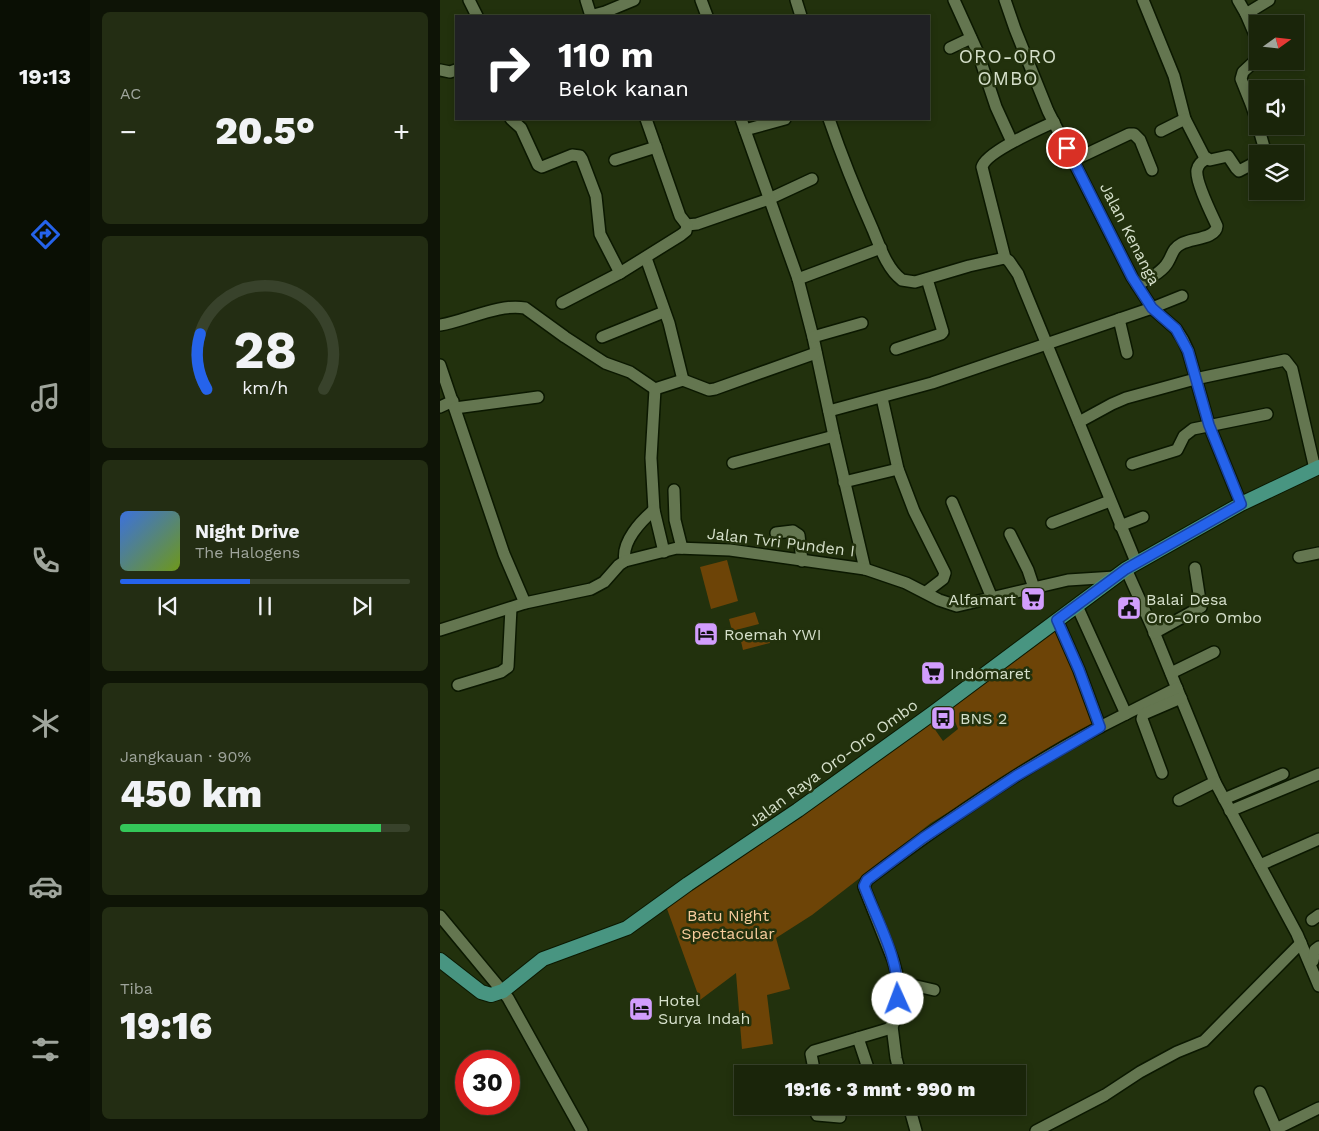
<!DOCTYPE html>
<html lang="id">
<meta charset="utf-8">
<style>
:root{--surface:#1a250a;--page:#232d13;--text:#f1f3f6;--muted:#9fa59c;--line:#38422b;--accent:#2563eb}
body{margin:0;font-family:"Work Sans",sans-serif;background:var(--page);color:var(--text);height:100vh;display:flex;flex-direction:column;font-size:19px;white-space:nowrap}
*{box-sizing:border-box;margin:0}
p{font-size:16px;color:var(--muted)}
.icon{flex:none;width:28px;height:28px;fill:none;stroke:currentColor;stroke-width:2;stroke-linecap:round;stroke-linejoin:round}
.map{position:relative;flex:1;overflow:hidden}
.sheet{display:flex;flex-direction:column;gap:12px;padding:12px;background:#0e1406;width:350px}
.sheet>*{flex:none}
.guide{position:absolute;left:15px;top:15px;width:475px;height:105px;border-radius:0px;box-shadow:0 2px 8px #0003,0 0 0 1px var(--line);background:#202124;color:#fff;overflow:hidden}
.needle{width:32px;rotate:75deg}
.buttons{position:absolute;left:809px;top:15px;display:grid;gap:10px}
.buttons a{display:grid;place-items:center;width:55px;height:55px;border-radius:0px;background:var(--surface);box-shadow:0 2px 8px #0003,0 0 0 1px var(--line);font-size:25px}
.speed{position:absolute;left:15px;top:1050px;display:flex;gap:10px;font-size:25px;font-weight:700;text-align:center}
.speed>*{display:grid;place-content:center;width:65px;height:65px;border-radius:50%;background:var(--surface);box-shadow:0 2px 8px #0003,0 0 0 1px var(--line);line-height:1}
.speed .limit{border:8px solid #d22;background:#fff;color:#111}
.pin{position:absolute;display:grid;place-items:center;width:42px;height:42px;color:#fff;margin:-21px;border:2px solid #fff;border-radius:50%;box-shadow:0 1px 5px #0007}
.me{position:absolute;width:55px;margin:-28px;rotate:358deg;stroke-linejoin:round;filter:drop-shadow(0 0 4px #0008)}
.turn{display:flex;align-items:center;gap:18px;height:105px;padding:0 20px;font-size:22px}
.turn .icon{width:65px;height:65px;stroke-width:2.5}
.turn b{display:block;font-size:35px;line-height:42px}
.big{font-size:38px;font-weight:800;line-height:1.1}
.sheet .tile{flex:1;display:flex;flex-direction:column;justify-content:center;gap:8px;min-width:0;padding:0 18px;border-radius:8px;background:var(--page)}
.sheet .dial{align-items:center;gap:0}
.dial svg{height:130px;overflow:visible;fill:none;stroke:var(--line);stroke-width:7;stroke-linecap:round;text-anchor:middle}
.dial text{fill:var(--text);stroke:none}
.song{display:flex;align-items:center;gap:15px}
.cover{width:60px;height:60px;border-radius:8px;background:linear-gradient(135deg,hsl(220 70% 55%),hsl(80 70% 35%))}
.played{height:5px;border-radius:2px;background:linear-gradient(90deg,var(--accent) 45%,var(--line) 45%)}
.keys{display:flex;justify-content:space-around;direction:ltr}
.heat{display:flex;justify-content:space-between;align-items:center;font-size:28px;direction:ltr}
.charge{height:8px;border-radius:4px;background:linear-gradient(90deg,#34c759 90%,var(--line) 0)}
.trip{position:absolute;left:294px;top:1065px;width:292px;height:50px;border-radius:0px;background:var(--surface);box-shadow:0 2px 8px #0003,0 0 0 1px var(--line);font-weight:800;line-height:50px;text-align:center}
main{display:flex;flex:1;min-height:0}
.tabs{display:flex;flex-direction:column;width:90px;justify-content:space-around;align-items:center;background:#0a0f04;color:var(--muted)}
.tabs .icon{width:35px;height:35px}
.tabs .active{color:var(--accent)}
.tabs b{font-size:22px;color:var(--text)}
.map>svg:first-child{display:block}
.green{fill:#6d4407}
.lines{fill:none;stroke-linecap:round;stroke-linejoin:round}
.minor-casing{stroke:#0b1800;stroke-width:14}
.major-casing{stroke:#0b1800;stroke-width:16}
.minor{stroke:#647650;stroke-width:11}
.major{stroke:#489581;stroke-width:14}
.route-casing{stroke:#184099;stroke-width:12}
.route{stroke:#2563eb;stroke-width:9}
.labels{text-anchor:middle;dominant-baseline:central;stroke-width:5;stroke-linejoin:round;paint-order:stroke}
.street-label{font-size:16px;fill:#d6e0cb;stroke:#22310d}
.poi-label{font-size:16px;fill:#d6e0cb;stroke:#22310d;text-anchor:start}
.park-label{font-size:16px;fill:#f8cc9d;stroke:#22310d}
.quarter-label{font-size:19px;letter-spacing:1px;fill:#d6e0cb;stroke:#22310d}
</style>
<main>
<nav class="tabs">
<b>19:13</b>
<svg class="icon active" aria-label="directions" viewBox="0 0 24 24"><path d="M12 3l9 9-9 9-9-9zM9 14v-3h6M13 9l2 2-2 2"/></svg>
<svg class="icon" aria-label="music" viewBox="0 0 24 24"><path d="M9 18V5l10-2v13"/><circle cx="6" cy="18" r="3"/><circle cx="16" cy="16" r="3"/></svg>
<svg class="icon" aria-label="phone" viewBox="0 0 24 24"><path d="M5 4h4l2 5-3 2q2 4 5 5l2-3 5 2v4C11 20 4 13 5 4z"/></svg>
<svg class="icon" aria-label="climate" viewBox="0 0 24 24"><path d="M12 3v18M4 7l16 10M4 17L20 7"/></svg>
<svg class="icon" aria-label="car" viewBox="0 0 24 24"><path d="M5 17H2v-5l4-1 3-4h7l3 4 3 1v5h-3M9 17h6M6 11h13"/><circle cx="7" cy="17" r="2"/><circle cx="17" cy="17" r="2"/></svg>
<svg class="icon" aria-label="filters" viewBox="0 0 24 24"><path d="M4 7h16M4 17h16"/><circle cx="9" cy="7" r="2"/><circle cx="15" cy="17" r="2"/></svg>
</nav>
<section class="sheet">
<div class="tile"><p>AC</p>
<div class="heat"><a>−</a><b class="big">20.5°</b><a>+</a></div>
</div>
<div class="tile dial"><svg viewBox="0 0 100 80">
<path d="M14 69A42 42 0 1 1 86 69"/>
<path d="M14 69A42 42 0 0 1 10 35" stroke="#2563eb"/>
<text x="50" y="56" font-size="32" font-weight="700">28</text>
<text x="50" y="72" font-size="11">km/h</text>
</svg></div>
<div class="tile">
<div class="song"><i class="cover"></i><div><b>Night Drive</b><p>The Halogens</p></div></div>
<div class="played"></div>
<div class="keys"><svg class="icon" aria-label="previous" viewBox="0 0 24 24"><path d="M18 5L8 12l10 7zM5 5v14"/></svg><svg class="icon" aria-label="pause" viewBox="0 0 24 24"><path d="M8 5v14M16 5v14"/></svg><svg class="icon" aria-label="next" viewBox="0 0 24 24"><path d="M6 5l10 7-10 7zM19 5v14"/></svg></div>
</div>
<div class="tile"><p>Jangkauan · 90%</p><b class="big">450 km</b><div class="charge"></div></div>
<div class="tile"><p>Tiba</p><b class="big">19:16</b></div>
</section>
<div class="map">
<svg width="879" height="1131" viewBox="0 0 879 1131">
<rect width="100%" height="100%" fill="#22310d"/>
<g class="green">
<polygon points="287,560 298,601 271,609 260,567"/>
<polygon points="315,612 319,624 292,631 289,619"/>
<polygon points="618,629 655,725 581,768 491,823 372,915 336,938 350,989 327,995 333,1044 302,1049 296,973 260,1000 226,906 293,863 387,792 489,721 503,741 518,729 509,707"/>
<polygon points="326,630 330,643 303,650 300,637"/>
</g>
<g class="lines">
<defs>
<g id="minor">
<polyline points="29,0 37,16"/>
<polyline points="146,0 151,16"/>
<polyline points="261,0 267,16"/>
<polyline points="356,0 361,16"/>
<polyline points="514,0 538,53 556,107 572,142"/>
<polyline points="565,0 575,29 608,111 692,277 712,308 736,329 743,340 748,351 769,425 801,504"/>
<polyline points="703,0 734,76 745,119 764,156 770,160 788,156 796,168 799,171 818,161"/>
<polyline points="798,0 806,14"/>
<polyline points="150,16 165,12 194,0"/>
<polyline points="818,42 806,14 829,0"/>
<polyline points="510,48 531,38"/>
<polyline points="818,58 803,72 801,79 811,104 818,124"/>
<polyline points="0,70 10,72 16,70"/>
<polyline points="71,119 81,128 98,165 102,167 132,155 140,156 142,159 156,196 160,234 180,273"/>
<polyline points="206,119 240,216 247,225 257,224 329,199 372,179"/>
<polyline points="301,119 358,279 373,337 394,436 425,569"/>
<path d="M 389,119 C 402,157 417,194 433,230 C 440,247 447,269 462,280 L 475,282 L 529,266 L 565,258"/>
<path d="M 614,122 C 599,129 546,152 542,167 L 565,258 L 569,261 L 578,274 L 696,562"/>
<polyline points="818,126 826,154"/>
<polyline points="305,130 345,119"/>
<polyline points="721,131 745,119"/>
<polyline points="175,160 216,147"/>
<polyline points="634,160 689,134 694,134 700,140 712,170"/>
<polyline points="206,258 229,323 243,380"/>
<polyline points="358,279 441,248"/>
<path d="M 697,285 C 707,279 722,273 728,262 C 733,254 732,249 741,244 C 751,238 776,239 777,226 C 772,215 755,181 757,170 C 758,165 762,161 767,159"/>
<polyline points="122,303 180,273 241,235 246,231 247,225"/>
<polyline points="679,319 687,353"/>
<path d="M 0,325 C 26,321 59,303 85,308 L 125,337 L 165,363 L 190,372 L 215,389 L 243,380 L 269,390 L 275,389 L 376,353"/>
<polyline points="162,337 224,312"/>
<polyline points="373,337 422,323"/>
<polyline points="456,349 501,334 503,332 487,279"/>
<polyline points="0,365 64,554 85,603"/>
<polyline points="215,389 211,458 214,510 224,552"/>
<polyline points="442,398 458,469 474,511 505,573 503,579 486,592"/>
<polyline points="0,407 13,401"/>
<polyline points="15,408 98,397"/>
<polyline points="389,411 492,383 712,308 742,296"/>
<polyline points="639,422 672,404 686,398 755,379 845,360 852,369 875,469"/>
<polyline points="293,463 394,436"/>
<polyline points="692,464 737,450 744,436 753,429 827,414"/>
<polyline points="404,482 458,469"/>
<polyline points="234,490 235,520 242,548"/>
<polyline points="512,502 552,598"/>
<polyline points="612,523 670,501"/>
<polyline points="680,526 703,517"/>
<polyline points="336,533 353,531 359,535 362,561"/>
<polyline points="570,534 588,570 594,588"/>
<polyline points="859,557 879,553"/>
<path d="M 185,561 C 181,542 201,521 214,510"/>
<polyline points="686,569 712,627 775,782 857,934 879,986"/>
<polyline points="637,606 686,714"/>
<polyline points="0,630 85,603 151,589 164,582 179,565 185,561 237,548 290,550 425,569 466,583 499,600 517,606 628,580 675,577"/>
<polyline points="714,633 761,607 755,568"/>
<polyline points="731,673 774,652"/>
<polyline points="18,685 61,672 68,667 71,608"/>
<polyline points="660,727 737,688"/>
<polyline points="722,773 702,719 703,715 706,713 741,698"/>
<polyline points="784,799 843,774"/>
<polyline points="739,800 775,782"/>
<polyline points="790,811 879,774"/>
<polyline points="820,865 879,839"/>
<polyline points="0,916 68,998 142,1131"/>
<polyline points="872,920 879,915"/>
<polyline points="870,963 873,961 875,950 879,947"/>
<polyline points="459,982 494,990"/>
<polyline points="452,1026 456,1058 460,1074"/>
<polyline points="418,1038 430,1074"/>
<path d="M 370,1074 L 373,1064 L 371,1054 L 374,1051 L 448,1029 L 452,1026 L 457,1017 L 459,982 L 453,960 L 424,887 L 427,880 C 501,824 578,770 660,727 L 639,670 L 617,620"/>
<polyline points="820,1092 837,1131"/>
<polyline points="373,1106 377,1115 400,1117"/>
<polyline points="469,1106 476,1131"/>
<polyline points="836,1129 879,1108"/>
<polyline points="596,1131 665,1095 700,1072 737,1052 764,1041 861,943"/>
</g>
<polyline id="major" points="0,960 41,992 51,995 63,991 103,959 187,928 248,884 358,810 493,713 686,569 801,504 879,467"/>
</defs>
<use href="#minor" class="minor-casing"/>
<use href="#major" class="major-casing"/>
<use href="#minor" class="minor"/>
<use href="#major" class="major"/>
</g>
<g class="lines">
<defs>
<path id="route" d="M 458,999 C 460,960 438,923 424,886 L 427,880 L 483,838 L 576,776 L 660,727 L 639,670 L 617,620 L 686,569 L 801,504 L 769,425 L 748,351 L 736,329 L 712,308 L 692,277 L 627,148"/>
</defs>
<use href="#route" class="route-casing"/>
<use href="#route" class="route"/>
</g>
<defs>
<symbol id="supermarket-square" viewBox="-11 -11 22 22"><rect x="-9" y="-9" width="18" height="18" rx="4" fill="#d29dfd" stroke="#22310d"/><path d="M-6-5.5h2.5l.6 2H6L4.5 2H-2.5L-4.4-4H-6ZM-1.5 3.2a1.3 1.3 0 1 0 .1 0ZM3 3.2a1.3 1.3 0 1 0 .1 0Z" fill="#111"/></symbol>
<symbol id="civic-square" viewBox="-11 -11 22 22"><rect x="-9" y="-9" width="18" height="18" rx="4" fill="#d29dfd" stroke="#22310d"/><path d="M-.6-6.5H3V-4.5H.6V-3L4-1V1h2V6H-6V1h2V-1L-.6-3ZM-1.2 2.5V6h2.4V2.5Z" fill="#111"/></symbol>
<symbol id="hotel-square" viewBox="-11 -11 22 22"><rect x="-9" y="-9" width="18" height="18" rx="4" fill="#d29dfd" stroke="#22310d"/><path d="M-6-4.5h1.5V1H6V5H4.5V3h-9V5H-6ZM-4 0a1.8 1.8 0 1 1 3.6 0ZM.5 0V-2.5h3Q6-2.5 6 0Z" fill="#111"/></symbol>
<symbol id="bus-square" viewBox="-11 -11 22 22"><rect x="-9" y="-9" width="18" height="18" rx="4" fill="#d29dfd" stroke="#22310d"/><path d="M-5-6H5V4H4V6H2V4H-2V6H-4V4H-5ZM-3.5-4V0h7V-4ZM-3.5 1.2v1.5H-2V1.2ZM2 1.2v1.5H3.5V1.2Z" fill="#111"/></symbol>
</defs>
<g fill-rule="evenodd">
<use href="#supermarket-square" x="579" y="585" width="28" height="28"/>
<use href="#civic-square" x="675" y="594" width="28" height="28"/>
<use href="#hotel-square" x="252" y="620" width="28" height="28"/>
<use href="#supermarket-square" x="479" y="659" width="28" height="28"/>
<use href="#bus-square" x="489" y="704" width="28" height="28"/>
<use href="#hotel-square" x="187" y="995" width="28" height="28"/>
</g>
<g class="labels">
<g class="street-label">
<text transform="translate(690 234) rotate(63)">Jalan Kenanga</text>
<text transform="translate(341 542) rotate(7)">Jalan Tvri Punden I</text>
<text transform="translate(393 763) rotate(-36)">Jalan Raya Oro-Oro Ombo</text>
</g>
<g class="poi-label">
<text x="576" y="599" text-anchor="end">Alfamart</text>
<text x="706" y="599">Balai Desa<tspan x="706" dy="18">Oro-Oro Ombo</tspan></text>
<text x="284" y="634">Roemah YWI</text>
<text x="510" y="673">Indomaret</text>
<text x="520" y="718">BNS 2</text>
<text x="218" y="1000">Hotel<tspan x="218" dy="18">Surya Indah</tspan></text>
</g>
<g class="park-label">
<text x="288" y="915">Batu Night<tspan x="288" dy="18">Spectacular</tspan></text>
</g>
<g class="quarter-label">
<text x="568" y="56">ORO-ORO<tspan x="568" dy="22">OMBO</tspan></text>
</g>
</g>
</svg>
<div class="buttons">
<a><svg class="needle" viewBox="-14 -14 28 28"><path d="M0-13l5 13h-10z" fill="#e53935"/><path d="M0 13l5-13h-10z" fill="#9fa59c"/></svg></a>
<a><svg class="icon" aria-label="sound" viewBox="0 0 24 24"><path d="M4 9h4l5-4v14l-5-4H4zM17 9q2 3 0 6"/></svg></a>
<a><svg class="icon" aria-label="layers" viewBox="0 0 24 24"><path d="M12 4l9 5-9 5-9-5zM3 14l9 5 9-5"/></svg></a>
</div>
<div class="speed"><div class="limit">30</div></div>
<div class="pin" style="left:627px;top:148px;background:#d93025"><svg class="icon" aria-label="arrive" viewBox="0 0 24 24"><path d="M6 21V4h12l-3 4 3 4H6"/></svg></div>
<svg class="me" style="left:458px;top:999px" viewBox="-20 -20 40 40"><circle r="19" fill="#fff"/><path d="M0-13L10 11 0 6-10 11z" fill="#2563eb"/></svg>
<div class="trip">19:16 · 3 mnt · 990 m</div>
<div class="guide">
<div class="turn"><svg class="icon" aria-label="right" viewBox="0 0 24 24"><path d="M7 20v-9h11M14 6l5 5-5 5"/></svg><div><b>110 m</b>Belok kanan</div></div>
</div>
</div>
</main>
